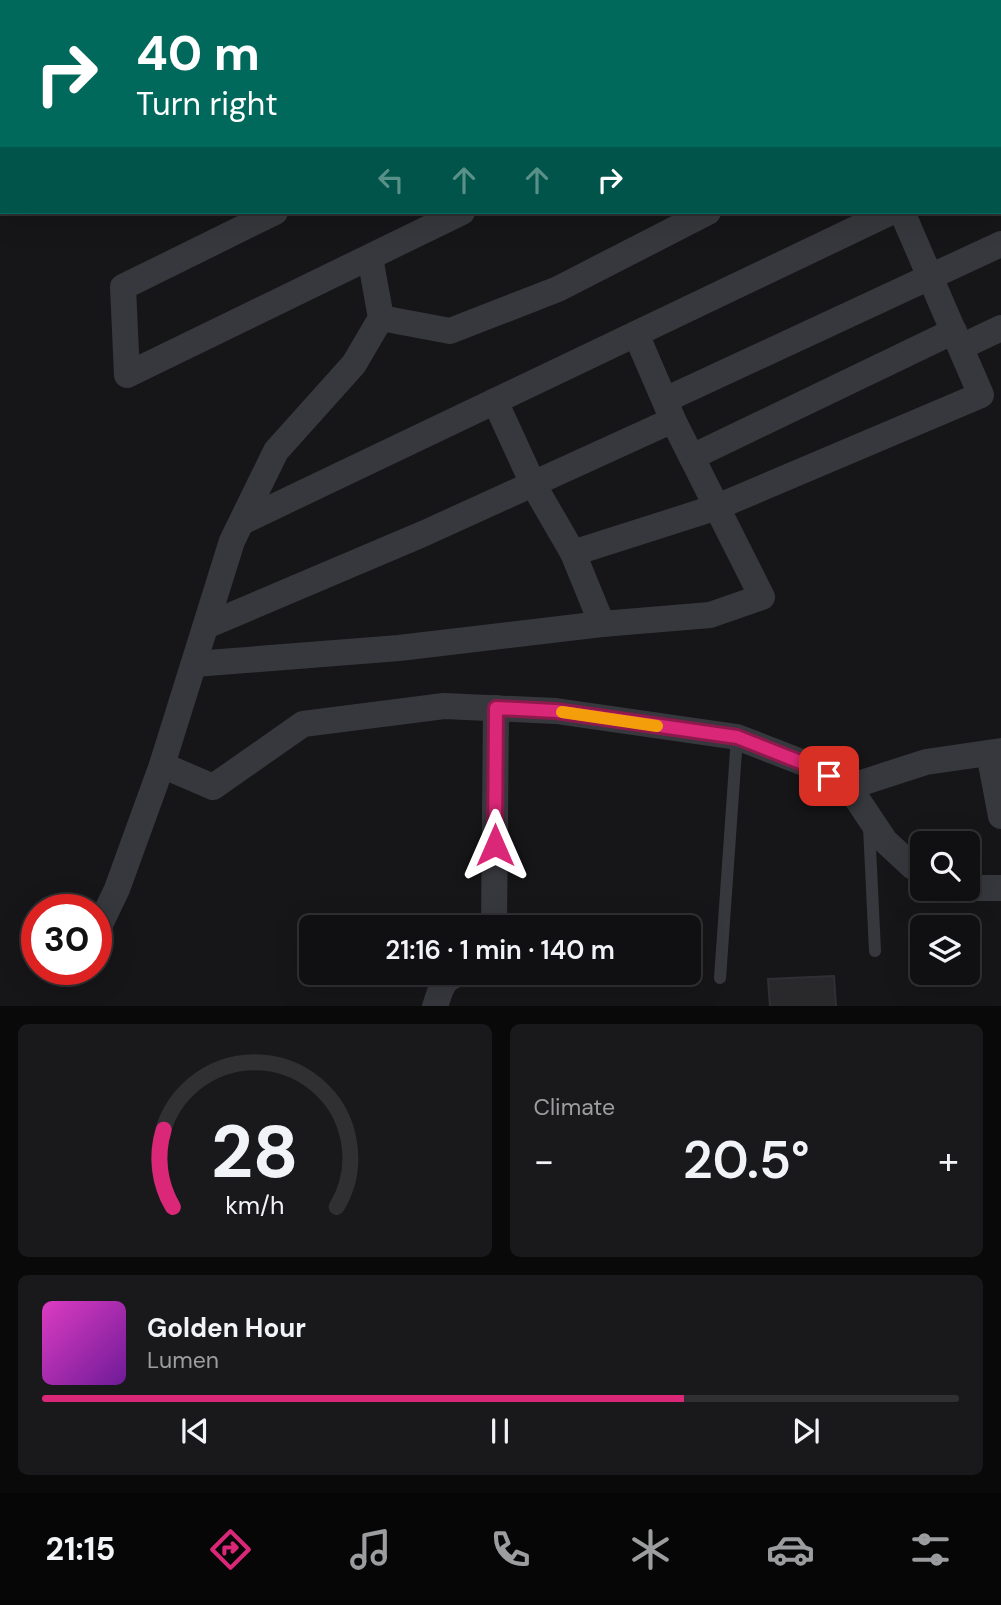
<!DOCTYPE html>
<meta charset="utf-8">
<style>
:root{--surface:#101012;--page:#19191b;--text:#f1f3f6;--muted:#9c9d9f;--line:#303032;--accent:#db2777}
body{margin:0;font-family:"DM Sans",sans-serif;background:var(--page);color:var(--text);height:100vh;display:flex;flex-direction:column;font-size:26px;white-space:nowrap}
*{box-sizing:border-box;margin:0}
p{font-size:23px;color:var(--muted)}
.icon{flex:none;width:38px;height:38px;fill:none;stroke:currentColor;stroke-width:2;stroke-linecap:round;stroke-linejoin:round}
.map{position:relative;height:1006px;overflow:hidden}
.drawer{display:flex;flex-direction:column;gap:18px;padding:18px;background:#09090a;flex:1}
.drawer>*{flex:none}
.guide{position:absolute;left:0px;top:0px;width:1001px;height:214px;box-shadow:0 7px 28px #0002,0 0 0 2px var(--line);background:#00695c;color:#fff;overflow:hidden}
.tools{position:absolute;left:910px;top:831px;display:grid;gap:14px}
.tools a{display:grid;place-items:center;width:70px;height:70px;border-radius:10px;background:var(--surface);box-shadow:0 7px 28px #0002,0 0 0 2px var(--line);font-size:35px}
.speed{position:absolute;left:21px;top:894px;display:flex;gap:14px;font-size:35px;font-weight:700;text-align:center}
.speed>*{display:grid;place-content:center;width:91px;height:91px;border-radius:50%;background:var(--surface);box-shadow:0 7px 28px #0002,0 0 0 2px var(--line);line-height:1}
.speed .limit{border:10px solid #d22;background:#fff;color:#111}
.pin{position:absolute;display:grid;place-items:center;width:60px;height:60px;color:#fff;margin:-30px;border-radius:14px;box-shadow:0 4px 10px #0006}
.me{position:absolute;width:77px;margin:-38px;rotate:0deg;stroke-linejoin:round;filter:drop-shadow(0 0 5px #0008)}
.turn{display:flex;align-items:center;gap:24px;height:147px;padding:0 21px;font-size:32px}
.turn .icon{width:91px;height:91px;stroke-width:2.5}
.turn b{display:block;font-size:49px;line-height:60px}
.lanes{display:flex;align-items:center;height:66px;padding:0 21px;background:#0003;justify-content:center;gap:35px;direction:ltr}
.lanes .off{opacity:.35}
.big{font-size:52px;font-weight:600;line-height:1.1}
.drawer .tile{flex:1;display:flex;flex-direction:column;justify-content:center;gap:10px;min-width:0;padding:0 24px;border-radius:10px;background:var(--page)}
.drawer .dial{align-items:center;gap:0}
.dial svg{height:182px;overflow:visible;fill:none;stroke:var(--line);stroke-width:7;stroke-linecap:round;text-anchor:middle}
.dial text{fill:var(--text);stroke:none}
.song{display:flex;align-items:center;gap:21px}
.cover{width:84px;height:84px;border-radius:10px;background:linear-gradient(135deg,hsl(310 70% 55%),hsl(280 70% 35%))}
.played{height:7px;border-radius:4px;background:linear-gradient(90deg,var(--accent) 70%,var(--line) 70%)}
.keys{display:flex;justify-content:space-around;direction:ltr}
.heat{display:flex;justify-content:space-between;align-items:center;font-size:38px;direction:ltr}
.drawer .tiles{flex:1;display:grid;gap:18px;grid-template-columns:1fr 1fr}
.tile:last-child{grid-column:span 2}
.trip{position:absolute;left:299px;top:915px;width:402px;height:70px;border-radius:10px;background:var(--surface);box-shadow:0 7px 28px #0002,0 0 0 2px var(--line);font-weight:600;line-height:70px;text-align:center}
.tab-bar{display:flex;height:112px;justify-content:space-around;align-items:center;background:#060607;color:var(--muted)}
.tab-bar .icon{width:49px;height:49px}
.tab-bar .current{color:var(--accent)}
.tab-bar b{font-size:32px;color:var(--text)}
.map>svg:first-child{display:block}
.building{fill:#29292c;stroke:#303034;stroke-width:2}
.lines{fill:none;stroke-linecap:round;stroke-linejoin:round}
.service{stroke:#37383d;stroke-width:12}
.minor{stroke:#37383d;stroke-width:26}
.route-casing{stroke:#8e194d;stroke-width:18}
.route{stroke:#db2777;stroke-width:12}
.slow{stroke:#f59e0b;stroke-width:12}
</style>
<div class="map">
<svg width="1001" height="1007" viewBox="0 0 1001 1007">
<rect width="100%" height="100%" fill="#161618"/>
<polygon class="building" points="834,976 836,1007 770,1007 768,979"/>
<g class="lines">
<g class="service">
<polyline points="869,827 875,951"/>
<polyline points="720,978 737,737"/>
</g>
<g class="minor">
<polyline points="635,0 637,2"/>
<polyline points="672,2 673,0"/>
<polyline points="888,2 891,0"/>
<polyline points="999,64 1001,63"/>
<polyline points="999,160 1001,159"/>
<polyline points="275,212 123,287 127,375 462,212"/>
<polyline points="381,318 450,331 558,289 708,212"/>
<polyline points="961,347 1001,328"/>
<polyline points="665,400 1001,244"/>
<polyline points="495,401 533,484 573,553"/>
<polyline points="692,457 954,331"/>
<polyline points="242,522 891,212"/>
<polyline points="602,624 573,553 717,507 981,395 902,212"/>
<polyline points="206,626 425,533 673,420"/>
<polyline points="195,664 399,648 602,624 710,615 762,597 673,420 636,334"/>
<polyline points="989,753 1001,816"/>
<polyline points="162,765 213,787 303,724 444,706 556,711 737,737 809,765 849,787 885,841 912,866 922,871"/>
<polyline points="849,787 926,762 1001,751"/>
<polyline points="968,888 1001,888"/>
<polyline points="494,928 496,708"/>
<polyline points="96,933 117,889 162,765 232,541 276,451 354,364 381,318 370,257"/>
<path d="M 435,1007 C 441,988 442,977 463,973"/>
</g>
</g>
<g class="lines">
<defs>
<polyline id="route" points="495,845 496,708 556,711 737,737 808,765 829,776"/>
</defs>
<use href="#route" class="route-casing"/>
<use href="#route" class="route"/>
<polyline class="slow" points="562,712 657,726"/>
</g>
</svg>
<div class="tools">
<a><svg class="icon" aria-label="search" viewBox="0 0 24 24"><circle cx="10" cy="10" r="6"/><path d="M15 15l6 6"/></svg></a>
<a><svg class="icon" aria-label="layers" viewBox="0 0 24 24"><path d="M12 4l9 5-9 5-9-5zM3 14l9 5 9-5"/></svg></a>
</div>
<div class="speed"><div class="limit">30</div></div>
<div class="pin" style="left:829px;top:776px;background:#d93025"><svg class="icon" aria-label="arrive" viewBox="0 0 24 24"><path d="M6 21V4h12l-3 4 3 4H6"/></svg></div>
<svg class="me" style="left:495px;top:845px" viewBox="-20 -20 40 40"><path d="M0-17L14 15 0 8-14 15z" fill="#db2777" stroke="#fff" stroke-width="4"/></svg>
<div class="trip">21:16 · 1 min · 140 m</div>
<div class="guide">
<div class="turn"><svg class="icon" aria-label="right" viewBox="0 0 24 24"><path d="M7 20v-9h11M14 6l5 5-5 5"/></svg><div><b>40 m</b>Turn right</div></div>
<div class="lanes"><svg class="icon off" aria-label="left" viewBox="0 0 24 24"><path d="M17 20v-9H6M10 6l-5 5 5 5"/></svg><svg class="icon off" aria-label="ahead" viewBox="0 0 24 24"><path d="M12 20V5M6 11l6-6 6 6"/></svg><svg class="icon off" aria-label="ahead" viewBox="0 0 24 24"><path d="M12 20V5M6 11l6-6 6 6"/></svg><svg class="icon" aria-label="right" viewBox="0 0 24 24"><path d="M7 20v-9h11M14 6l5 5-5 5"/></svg></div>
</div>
</div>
<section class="drawer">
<div class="tiles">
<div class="tile dial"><svg viewBox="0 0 100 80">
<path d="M14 69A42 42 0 1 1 86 69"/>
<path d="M14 69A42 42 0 0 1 10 35" stroke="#db2777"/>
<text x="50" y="56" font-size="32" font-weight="700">28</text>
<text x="50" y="72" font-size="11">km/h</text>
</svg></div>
<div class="tile"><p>Climate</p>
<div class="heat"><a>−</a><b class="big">20.5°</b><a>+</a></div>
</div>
<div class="tile">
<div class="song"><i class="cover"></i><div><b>Golden Hour</b><p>Lumen</p></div></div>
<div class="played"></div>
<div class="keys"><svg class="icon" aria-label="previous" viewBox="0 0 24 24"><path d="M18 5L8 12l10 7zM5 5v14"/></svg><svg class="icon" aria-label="pause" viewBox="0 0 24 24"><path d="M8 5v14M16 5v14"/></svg><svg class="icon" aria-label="next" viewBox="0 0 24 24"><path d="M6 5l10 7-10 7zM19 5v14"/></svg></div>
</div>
</div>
</section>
<nav class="tab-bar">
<b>21:15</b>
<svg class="icon current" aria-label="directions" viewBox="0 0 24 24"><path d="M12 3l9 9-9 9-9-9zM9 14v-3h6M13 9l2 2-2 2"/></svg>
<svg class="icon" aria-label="music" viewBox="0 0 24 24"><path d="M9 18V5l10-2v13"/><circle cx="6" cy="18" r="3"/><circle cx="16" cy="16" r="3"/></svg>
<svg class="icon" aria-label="phone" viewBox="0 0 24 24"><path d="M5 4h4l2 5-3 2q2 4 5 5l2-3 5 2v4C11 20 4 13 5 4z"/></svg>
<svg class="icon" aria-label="climate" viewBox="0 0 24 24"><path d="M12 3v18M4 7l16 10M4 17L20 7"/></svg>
<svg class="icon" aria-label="car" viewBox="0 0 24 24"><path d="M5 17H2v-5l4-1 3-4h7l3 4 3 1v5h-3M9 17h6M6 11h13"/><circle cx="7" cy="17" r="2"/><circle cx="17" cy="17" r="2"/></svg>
<svg class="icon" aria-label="filters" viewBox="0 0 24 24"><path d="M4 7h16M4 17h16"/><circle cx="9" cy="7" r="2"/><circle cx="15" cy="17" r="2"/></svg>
</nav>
